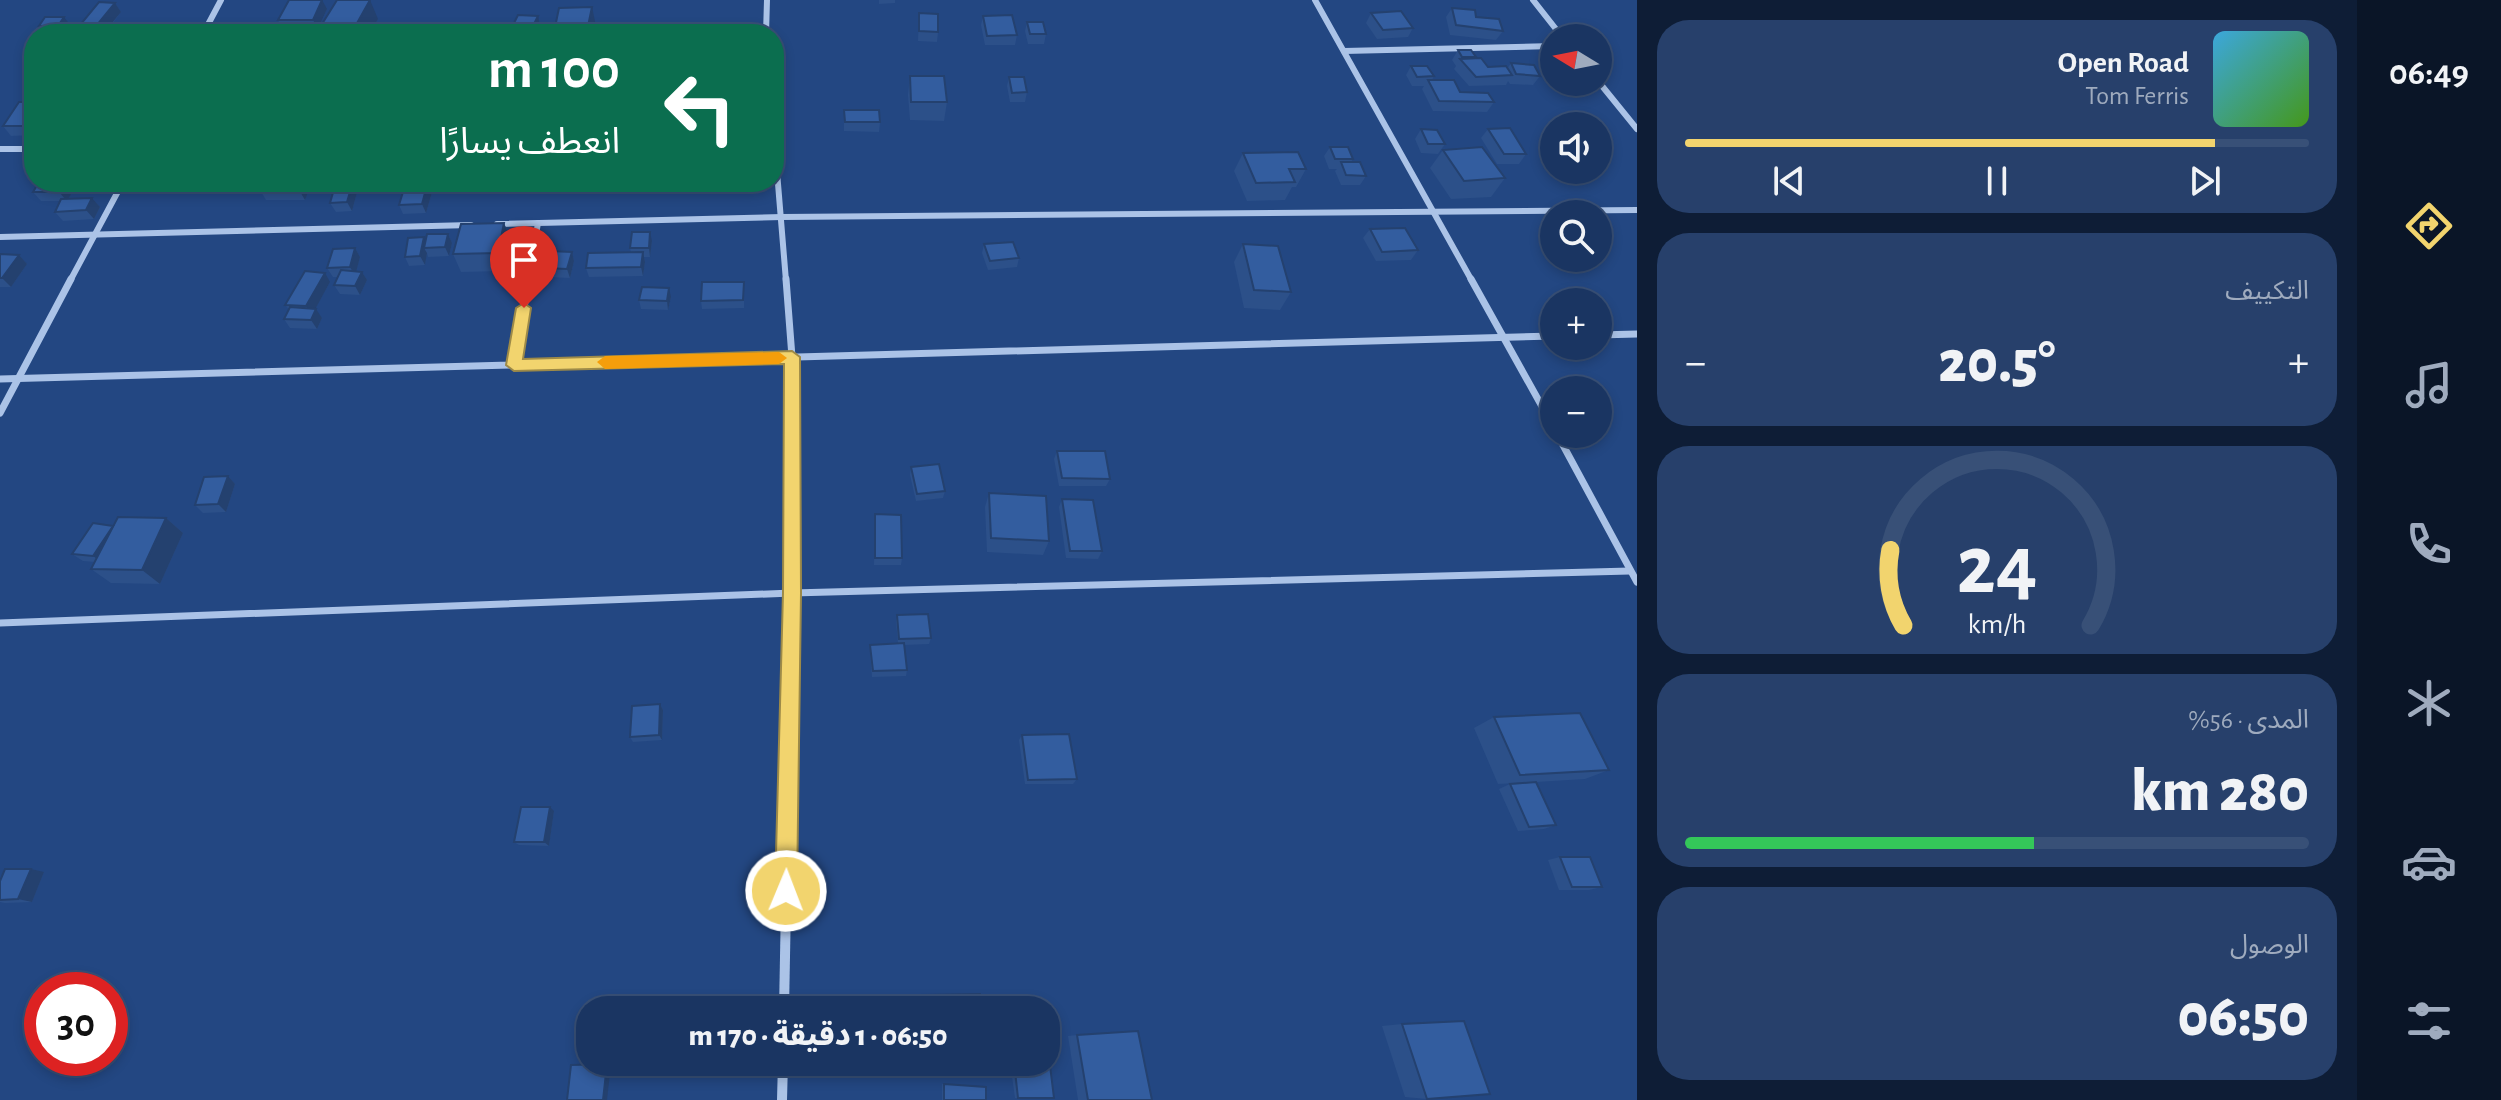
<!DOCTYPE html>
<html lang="ar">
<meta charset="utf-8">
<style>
:root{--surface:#1a3562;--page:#27406b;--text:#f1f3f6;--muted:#9fabbe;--line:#385077;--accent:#f2d46e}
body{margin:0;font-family:"Alegreya Sans","Noto Sans Arabic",sans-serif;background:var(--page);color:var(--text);direction:rtl;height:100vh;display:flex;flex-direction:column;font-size:30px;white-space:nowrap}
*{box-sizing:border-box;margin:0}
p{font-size:26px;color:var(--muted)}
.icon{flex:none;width:44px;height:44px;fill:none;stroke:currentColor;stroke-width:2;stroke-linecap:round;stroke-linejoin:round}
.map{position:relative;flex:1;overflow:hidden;direction:ltr}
.drawer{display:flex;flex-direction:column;gap:20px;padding:20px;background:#0e1d36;width:720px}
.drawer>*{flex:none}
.hud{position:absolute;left:24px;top:24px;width:760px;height:168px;border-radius:32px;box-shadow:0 4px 12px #0003,0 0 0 2px var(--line);direction:rtl;background:#0b6e4f;color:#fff;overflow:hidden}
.needle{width:52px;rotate:280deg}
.fabs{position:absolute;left:1540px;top:24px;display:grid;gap:16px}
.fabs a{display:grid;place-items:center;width:72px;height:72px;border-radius:50%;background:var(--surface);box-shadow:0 4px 12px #0003,0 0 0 2px var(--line);font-size:40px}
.speed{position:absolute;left:24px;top:972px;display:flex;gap:16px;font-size:40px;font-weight:700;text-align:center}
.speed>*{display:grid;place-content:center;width:104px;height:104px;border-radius:50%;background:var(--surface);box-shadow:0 4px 12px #0003,0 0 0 2px var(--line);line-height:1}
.speed .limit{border:12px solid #d22;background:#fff;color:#111}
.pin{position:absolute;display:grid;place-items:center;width:68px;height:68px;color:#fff;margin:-82px -34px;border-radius:50% 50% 50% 0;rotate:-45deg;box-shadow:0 0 8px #0007}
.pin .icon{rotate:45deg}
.me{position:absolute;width:88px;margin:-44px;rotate:1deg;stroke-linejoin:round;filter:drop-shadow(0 0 6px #0008)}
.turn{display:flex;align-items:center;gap:28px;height:168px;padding:0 32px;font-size:36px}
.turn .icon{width:104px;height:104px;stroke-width:2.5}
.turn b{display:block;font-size:56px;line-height:68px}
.big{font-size:60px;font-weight:800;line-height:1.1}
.drawer .tile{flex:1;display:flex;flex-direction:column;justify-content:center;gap:12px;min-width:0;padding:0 28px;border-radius:32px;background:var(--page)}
.drawer .dial{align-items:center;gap:0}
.dial svg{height:208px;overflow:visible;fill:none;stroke:var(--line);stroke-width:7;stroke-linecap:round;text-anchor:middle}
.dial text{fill:var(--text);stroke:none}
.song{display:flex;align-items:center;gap:24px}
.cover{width:96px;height:96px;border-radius:12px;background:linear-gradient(135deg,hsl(200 70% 55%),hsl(100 70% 35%))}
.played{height:8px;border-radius:4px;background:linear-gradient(90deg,var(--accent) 85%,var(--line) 85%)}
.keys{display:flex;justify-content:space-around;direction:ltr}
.heat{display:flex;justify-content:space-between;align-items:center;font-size:44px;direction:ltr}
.charge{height:12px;border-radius:6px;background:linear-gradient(90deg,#34c759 56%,var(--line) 0)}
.trip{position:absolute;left:576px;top:996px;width:484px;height:80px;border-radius:32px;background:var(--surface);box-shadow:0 4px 12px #0003,0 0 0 2px var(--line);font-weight:800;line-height:80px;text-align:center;direction:rtl}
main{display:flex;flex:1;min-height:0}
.tab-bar{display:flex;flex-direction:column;width:144px;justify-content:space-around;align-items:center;background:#0a1527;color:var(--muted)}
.tab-bar .icon{width:56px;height:56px}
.tab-bar .on{color:var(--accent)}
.tab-bar b{font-size:36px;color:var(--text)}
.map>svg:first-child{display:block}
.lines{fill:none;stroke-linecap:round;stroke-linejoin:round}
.minor-far2{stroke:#abc3e7;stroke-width:6}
.minor-far1{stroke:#abc3e7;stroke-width:7}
.minor{stroke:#abc3e7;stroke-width:10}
.wall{fill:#2c5089}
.shaded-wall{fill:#24416f}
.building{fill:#335d9f;stroke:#24416f;stroke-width:2}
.route{fill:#f2d46e;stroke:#9d8a48;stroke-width:2}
.slow{fill:#f59e0b}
</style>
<main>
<nav class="tab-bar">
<b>06:49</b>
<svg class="icon on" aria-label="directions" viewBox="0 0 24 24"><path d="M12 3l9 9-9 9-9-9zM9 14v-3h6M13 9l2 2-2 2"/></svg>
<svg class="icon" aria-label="music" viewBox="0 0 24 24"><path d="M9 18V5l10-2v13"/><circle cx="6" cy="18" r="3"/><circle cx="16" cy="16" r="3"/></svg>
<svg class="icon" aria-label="phone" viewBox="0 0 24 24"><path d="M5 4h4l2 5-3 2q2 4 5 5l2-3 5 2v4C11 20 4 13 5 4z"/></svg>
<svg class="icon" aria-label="climate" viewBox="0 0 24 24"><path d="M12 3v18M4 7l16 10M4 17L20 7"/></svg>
<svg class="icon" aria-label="car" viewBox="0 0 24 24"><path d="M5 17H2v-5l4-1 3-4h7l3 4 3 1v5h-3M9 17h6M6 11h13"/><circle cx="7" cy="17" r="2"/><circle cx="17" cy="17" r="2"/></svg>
<svg class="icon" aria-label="filters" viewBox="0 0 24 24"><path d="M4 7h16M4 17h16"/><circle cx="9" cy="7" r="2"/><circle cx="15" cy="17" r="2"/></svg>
</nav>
<section class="drawer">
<div class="tile">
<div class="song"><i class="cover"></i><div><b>Open Road</b><p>Tom Ferris</p></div></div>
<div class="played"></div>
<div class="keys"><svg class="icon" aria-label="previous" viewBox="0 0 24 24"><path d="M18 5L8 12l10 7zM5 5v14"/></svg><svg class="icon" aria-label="pause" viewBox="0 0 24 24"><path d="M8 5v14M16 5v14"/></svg><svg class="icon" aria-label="next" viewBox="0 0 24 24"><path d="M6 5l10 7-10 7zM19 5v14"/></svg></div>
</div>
<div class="tile"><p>التكييف</p>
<div class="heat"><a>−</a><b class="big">20.5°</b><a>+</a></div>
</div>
<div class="tile dial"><svg viewBox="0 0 100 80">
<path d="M14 69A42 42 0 1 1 86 69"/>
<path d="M14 69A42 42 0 0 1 9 40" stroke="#f2d46e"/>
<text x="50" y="56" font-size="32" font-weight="700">24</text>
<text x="50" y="72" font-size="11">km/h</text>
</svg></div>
<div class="tile"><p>المدى · 56%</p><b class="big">280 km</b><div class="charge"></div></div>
<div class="tile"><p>الوصول</p><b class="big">06:50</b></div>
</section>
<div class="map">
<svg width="1637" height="1100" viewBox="0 0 1637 1100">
<rect width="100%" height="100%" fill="#234782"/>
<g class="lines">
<g class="minor-far2">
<polyline points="1315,0 1472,281"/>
<polyline points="1533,0 1563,38"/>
<polyline points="203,34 221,0"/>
<polyline points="766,34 767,0"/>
<polyline points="1344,51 1554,46"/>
<polyline points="1598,81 1637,129"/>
<polyline points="774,135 786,281"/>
<polyline points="0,149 34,149"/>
<polyline points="497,224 782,217 1637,210"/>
<polyline points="0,237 471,225"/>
<polyline points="70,281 123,182"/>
<polyline points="528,281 538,223"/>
</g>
<g class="minor-far1">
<polyline points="786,279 792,357 791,640"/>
<polyline points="1471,279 1554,428"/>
<polyline points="1598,335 1637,334"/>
<polyline points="514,365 529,279"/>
<polyline points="0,379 1554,336"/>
<polyline points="0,413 71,279"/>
<polyline points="1557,434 1637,582"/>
<polyline points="0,623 792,593 1630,571"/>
</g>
<g class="minor">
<polyline points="784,1010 791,638"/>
<polyline points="782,1100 783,1062"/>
</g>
</g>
<g class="wall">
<polygon points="879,0 895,0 895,3 879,4"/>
<polygon points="115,3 121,12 112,24 145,23 151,33 150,34 45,34 39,26 81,25"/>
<polygon points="1452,8 1476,17 1503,31 1496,40 1450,35 1446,17"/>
<polygon points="327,9 318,29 283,30 278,20"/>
<polygon points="919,13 938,32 937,42 918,41"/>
<polygon points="1371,13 1413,28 1408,37 1377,39 1366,23"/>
<polygon points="518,15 540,25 537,33 517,33 514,23"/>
<polygon points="983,16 1017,35 1015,45 985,45 981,25"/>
<polygon points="378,19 370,34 327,34 322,24"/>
<polygon points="1027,22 1046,34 1044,44 1028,44 1025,31"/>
<polygon points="596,26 594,34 554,34 554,32"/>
<polygon points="1458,50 1476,57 1475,58 1488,67 1507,69 1511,63 1540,76 1533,85 1510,84 1508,81 1506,85 1469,86 1454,69 1456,66 1452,60"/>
<polygon points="1411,66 1434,76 1432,80 1460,92 1494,102 1487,112 1433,111 1422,89 1424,86 1412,86 1406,75"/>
<polygon points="910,76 947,102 944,121 910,120 908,95"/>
<polygon points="1009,77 1027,92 1025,102 1010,102 1007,86"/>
<polygon points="34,102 34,132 32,135 11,136 3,126"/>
<polygon points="844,110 880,122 879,132 844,131"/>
<polygon points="1421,129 1445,144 1438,154 1421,153 1415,139"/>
<polygon points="1488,129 1526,154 1519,164 1497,164 1481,138"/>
<polygon points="1330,147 1353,159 1351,162 1366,176 1360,185 1341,185 1335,171 1337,169 1329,169 1324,156"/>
<polygon points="1443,150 1505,178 1491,197 1451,199 1430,168"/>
<polygon points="1243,153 1306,169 1296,187 1292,187 1285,200 1247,201 1234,171"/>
<polygon points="39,182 68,182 74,189 68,199 92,198 100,207 94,219 63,221 55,212 60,201 41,201 33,192"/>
<polygon points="264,182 309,182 311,185 305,200 266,200 260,190"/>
<polygon points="435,182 426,213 403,214 399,205"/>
<polygon points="359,185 352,211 336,212 330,203"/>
<polygon points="504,223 511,241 505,271 461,272 453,254"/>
<polygon points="1370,229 1418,250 1411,260 1376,261 1363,238"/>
<polygon points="448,234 452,243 449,256 428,257 427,253 425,265 409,266 405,257 424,237 426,241"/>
<polygon points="652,241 650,257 644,257 645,262 643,276 589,277 586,268 631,253 630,248"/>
<polygon points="984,244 1019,258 1017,267 988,270 982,253"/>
<polygon points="1243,244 1291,292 1280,310 1244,308 1234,262"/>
<polygon points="355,248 360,257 356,271 362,272 367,280 360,295 340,294 334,285 338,277 333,277 327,268"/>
<polygon points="572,252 574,261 570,278 548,277 545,268"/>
<polygon points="0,254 19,255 27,264 11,287 0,287"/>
<polygon points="330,282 315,309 322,318 317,329 290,328 284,319 289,309 285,305"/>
<polygon points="744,282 744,308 702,309 701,301"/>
<polygon points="671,297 668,310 641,309 639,300"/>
<polygon points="1057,451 1110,479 1106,486 1059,486 1054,459"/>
<polygon points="911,467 945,491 943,498 916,501 910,475"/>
<polygon points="228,476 235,484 226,512 203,513 195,505"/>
<polygon points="989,493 1049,541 1043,555 987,552 985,507"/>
<polygon points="1062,499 1102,551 1098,559 1066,558 1059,507"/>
<polygon points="875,514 902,558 901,565 874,565"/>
<polygon points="166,518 183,533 160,584 111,583 91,569 95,562 83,561 72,554 113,526"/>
<polygon points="897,615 931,638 929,644 904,645 907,670 906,676 872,677 870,651 870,645 898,643 896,622"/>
<polygon points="660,704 663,710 662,740 633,742 630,737"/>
<polygon points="1494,717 1609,770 1585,779 1536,782 1556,825 1544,829 1518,831 1499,789 1510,784 1534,782 1498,784 1474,728"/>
<polygon points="1022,735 1077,779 1073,784 1025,784 1019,740"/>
<polygon points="554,811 549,846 519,845 514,842"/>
<polygon points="1560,857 1602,887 1589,890 1559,890 1548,860"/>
<polygon points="44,872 32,902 5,903 0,902 0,881"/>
<polygon points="1402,1024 1427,1099 1405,1097 1382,1026"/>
<polygon points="1077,1035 1152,1100 1078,1100 1068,1036"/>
<polygon points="1010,1062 1046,1062 1018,1098 1015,1098"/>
<polygon points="942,1084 986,1087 986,1100 942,1100"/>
</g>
<g class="shaded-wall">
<polygon points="322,0 327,9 318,29 313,20"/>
<polygon points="370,0 378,19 370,34 360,34 356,25"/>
<polygon points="115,3 121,12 103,34 97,25"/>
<polygon points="592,7 596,26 594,34 588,34"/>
<polygon points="538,16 540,25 537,33 534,24"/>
<polygon points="64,17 71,26 58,26"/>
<polygon points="145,23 151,33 150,34 138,34"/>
<polygon points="82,25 88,34 77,33"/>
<polygon points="34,111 34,123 31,123 34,127 34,132 32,135 24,126"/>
<polygon points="64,182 68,182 74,189 67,201 59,192"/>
<polygon points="303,182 309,182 311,185 305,200 299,190"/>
<polygon points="353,182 357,182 359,185 352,211 347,202"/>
<polygon points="428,182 435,182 426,213 422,204"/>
<polygon points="92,198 100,207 94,219 86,210"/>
<polygon points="504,223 511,241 505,271 498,253"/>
<polygon points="650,232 652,241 650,257 649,248"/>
<polygon points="448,234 452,243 449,256 445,247"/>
<polygon points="424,237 428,246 424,248 427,253 425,265 420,256"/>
<polygon points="355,248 360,257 355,276 350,267"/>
<polygon points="572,252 574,261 570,278 567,269"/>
<polygon points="643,252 645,262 643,276 641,267"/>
<polygon points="19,255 27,264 11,287 2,278"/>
<polygon points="362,272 367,280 360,295 355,286"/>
<polygon points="325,273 330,282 312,315 306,306"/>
<polygon points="669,288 671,297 668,310 667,301"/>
<polygon points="316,309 322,318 317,329 311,320"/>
<polygon points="228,476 235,484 226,512 218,504"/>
<polygon points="166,518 183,533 160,584 142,570"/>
<polygon points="113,526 104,564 93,556"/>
<polygon points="660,704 663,710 662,740 659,735"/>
<polygon points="550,807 554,811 549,846 544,842"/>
<polygon points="31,869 44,872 32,902 18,899"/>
<polygon points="607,1064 611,1064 607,1100 603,1100"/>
</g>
<g class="building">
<polygon points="289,0 322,0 313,20 278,20"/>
<polygon points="337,0 370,0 356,25 322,24"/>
<polygon points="99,2 115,3 97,25 80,25"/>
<polygon points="592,7 587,31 554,32 559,8"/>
<polygon points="1452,8 1475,10 1476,17 1499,19 1503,31 1456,25"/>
<polygon points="1401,11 1413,28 1383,30 1371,13"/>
<polygon points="919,13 938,14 938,32 919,31"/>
<polygon points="518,15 538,16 534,24 514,23"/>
<polygon points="1012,15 1017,35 987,36 983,16"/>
<polygon points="45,17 64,17 58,26 39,26"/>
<polygon points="1027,22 1043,22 1046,34 1030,34"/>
<polygon points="145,23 138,34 99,34 106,24"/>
<polygon points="82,25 77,33 53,33 59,26"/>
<polygon points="1458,50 1471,50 1476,57 1462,57"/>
<polygon points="1481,58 1488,67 1506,66 1512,75 1476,77 1460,59"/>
<polygon points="1511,63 1534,65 1540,76 1516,74"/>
<polygon points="1411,66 1427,66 1434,76 1417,77"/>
<polygon points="910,76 944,76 947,102 911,102"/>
<polygon points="1009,77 1024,77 1027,92 1012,93"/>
<polygon points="1428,80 1454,80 1460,92 1488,93 1494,102 1439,101"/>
<polygon points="19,102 34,102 34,111 24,126 3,126"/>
<polygon points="844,110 879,110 880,122 845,122"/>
<polygon points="1510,128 1526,154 1504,154 1488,129"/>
<polygon points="1421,129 1437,130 1445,144 1428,144"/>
<polygon points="1330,147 1348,147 1353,159 1335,159"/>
<polygon points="1482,147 1505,178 1464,181 1443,150"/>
<polygon points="1298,152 1306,169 1289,169 1295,182 1256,183 1243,153"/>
<polygon points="1341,162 1360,162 1366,176 1346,175"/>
<polygon points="39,182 64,182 59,192 33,192"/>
<polygon points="264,182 303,182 299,190 260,190"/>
<polygon points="336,182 353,182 347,202 330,203"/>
<polygon points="406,182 428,182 422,204 399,205"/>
<polygon points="92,198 86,210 55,212 61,199"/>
<polygon points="504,223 498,253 453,254 461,224"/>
<polygon points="1405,228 1418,250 1382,252 1370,229"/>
<polygon points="632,232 650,232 649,248 630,248"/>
<polygon points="427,234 448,234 445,247 424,248"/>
<polygon points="424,237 420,256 405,257 408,238"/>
<polygon points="1013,242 1019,258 990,261 984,244"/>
<polygon points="1243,244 1278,246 1291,292 1254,290"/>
<polygon points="355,248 350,267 327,268 333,249"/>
<polygon points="550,251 572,252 567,269 545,268"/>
<polygon points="643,252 641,267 586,268 588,253"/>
<polygon points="0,254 19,255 2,278 0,278"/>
<polygon points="341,270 362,272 355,286 334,285"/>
<polygon points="305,271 325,273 306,306 285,305"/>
<polygon points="702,282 744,282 743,300 701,301"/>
<polygon points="642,287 669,288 667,301 639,300"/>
<polygon points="290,307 316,309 311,320 284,319"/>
<polygon points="1057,451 1105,451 1110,479 1062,478"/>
<polygon points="939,464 945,491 917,494 911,467"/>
<polygon points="228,476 218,504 195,505 204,477"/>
<polygon points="989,493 1046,496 1049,541 991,538"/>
<polygon points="1062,499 1093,500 1102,551 1070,551"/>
<polygon points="875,514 901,515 902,558 875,558"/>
<polygon points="118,517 166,518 142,570 91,569"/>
<polygon points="93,523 113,526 93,556 72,554"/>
<polygon points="928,614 931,638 899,639 897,615"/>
<polygon points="904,643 907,670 873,671 870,645"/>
<polygon points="660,704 659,735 630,737 632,706"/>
<polygon points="1580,713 1609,770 1520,775 1494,717"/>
<polygon points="1069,734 1077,779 1028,780 1022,735"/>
<polygon points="1536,782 1556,825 1529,827 1510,784"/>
<polygon points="521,807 550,807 544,842 514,842"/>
<polygon points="1560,857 1590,857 1602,887 1572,887"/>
<polygon points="5,869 31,869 18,899 0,900 0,881"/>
<polygon points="980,994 981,1010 923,1010 922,995"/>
<polygon points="885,997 886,1010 838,1010 838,1001"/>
<polygon points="1464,1021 1490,1094 1427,1099 1402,1024"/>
<polygon points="1138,1031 1152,1100 1088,1100 1077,1035"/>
<polygon points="1046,1033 1054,1098 1018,1098 1014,1062 1046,1062"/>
<polygon points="607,1064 603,1100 567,1100 571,1065"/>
<polygon points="944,1084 986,1087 986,1100 944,1100"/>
</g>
<polygon class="route" points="524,303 531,308 523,359 792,351 800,357 801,593 797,891 794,899 786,902 778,899 775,891 783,593 784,364 514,371 506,365 516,308"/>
<polygon class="slow" points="779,352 787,358 779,364 605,369 597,362 605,356"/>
</svg>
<div class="fabs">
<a><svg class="needle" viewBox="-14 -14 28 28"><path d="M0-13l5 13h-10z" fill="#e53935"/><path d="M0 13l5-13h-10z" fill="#9fabbe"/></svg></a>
<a><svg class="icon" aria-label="sound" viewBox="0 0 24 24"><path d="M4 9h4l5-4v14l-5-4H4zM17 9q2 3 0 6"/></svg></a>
<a><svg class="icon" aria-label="search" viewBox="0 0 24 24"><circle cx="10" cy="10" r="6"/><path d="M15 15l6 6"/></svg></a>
<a>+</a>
<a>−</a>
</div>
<div class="speed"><div class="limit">30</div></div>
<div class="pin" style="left:524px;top:308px;background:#d93025"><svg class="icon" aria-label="arrive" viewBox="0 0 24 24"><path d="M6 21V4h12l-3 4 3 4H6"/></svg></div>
<svg class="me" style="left:786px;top:891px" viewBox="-20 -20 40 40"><circle r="17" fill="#f2d46e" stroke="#fff" stroke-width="3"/><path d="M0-11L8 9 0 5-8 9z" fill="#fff"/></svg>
<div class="trip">06:50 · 1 دقيقة · 170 m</div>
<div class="hud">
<div class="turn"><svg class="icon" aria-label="left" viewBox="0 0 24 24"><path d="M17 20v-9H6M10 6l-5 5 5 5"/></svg><div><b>100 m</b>انعطف يسارًا</div></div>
</div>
</div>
</main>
